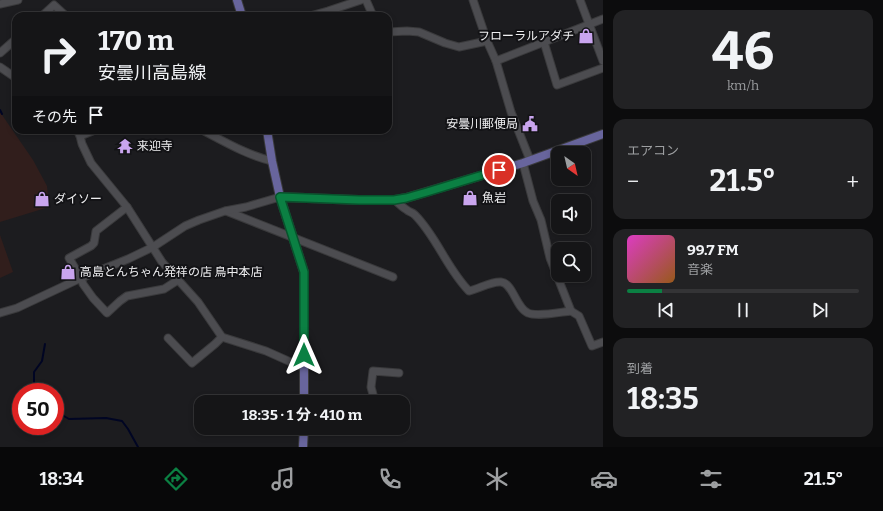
<!DOCTYPE html>
<html lang="ja">
<meta charset="utf-8">
<style>
:root{--surface:#151517;--page:#222224;--text:#f1f3f6;--muted:#9d9fa1;--line:#343436;--accent:#0b8043}
body{margin:0;font-family:Bitter,"Noto Sans JP",serif;background:var(--page);color:var(--text);height:100vh;display:flex;flex-direction:column;font-size:15px;white-space:nowrap}
*{box-sizing:border-box;margin:0}
p{font-size:13px;color:var(--muted)}
.icon{flex:none;width:22px;height:22px;fill:none;stroke:currentColor;stroke-width:2;stroke-linecap:round;stroke-linejoin:round}
.map{position:relative;flex:1;overflow:hidden}
.details{display:flex;flex-direction:column;gap:10px;padding:10px;background:#0c0c0d;width:280px}
.details>*{flex:none}
.guide{position:absolute;left:12px;top:12px;width:380px;height:122px;border-radius:12px;box-shadow:0 2px 6px #0003,0 0 0 1px var(--line);background:#151517;color:var(--text);overflow:hidden}
.needle{width:26px;rotate:146deg}
.buttons{position:absolute;left:551px;top:146px;display:grid;gap:8px}
.buttons a{display:grid;place-items:center;width:40px;height:40px;border-radius:8px;background:var(--surface);box-shadow:0 2px 6px #0003,0 0 0 1px var(--line);font-size:20px}
.speed{position:absolute;left:12px;top:383px;display:flex;gap:8px;font-size:20px;font-weight:700;text-align:center}
.speed>*{display:grid;place-content:center;width:52px;height:52px;border-radius:50%;background:var(--surface);box-shadow:0 2px 6px #0003,0 0 0 1px var(--line);line-height:1}
.speed .limit{border:6px solid #d22;background:#fff;color:#111}
.pin{position:absolute;display:grid;place-items:center;width:34px;height:34px;color:#fff;margin:-17px;border:2px solid #fff;border-radius:50%;box-shadow:0 1px 4px #0007}
.me{position:absolute;width:44px;margin:-22px;rotate:0deg;stroke-linejoin:round;filter:drop-shadow(0 0 3px #0008)}
.turn{display:flex;align-items:center;gap:14px;height:84px;padding:0 20px;font-size:18px}
.turn .icon{width:52px;height:52px;stroke-width:2.5}
.turn b{display:block;font-size:28px;line-height:34px}
.then{display:flex;align-items:center;height:38px;padding:0 20px;background:#0003;gap:8px;font-size:15px}
.big{font-size:30px;font-weight:700;line-height:1.1}
.details .tile{flex:1;display:flex;flex-direction:column;justify-content:center;gap:6px;min-width:0;padding:0 14px;border-radius:12px;background:var(--page)}
.details .dial{align-items:center;gap:0}
.dial b{font-size:52px;line-height:1}
.song{display:flex;align-items:center;gap:12px}
.cover{width:48px;height:48px;border-radius:6px;background:linear-gradient(135deg,hsl(310 70% 55%),hsl(30 70% 35%))}
.played{height:4px;border-radius:2px;background:linear-gradient(90deg,var(--accent) 15%,var(--line) 15%)}
.keys{display:flex;justify-content:space-around;direction:ltr}
.heat{display:flex;justify-content:space-between;align-items:center;font-size:22px;direction:ltr}
.trip{position:absolute;left:194px;top:395px;width:216px;height:40px;border-radius:12px;background:var(--surface);box-shadow:0 2px 6px #0003,0 0 0 1px var(--line);font-weight:700;line-height:40px;text-align:center}
.menu{display:flex;height:64px;justify-content:space-around;align-items:center;background:#080809;color:var(--muted)}
.menu .icon{width:28px;height:28px}
.menu .selected{color:var(--accent)}
.menu b{font-size:18px;color:var(--text)}
main{display:flex;flex:1;min-height:0}
.map>svg:first-child{display:block}
.commercial{fill:#311e1c}
.lines{fill:none;stroke-linecap:round;stroke-linejoin:round}
.stream{stroke:#000523;stroke-width:2}
.minor-casing{stroke:#3a3a3c;stroke-width:9}
.major-casing{stroke:#3a3a3c;stroke-width:10}
.minor{stroke:#4c4c50;stroke-width:7}
.major{stroke:#68659d;stroke-width:8}
.route-casing{stroke:#07532c;stroke-width:10}
.route{stroke:#0b8043;stroke-width:7}
.labels{text-anchor:middle;dominant-baseline:central;stroke-width:4;stroke-linejoin:round;paint-order:stroke}
.poi-label{font-size:12px;fill:#eeeef0;stroke:#131316;text-anchor:start}
</style>
<main>
<div class="map">
<svg width="603" height="447" viewBox="0 0 603 447">
<rect width="100%" height="100%" fill="#1c1c1f"/>
<g class="commercial">
<polygon points="0,112 33,160 47,186 49,207 0,222"/>
<polygon points="0,235 13,272 0,278"/>
</g>
<g class="lines">
<g class="stream">
<polyline points="0,110 2,114"/>
<polyline points="37,392 34,385 34,372 42,361 45,344"/>
<polyline points="55,412 62,415 69,419 106,418 122,421 128,429 138,447"/>
</g>
<defs>
<g id="minor">
<polyline points="366,0 373,16"/>
<polyline points="473,0 487,41 496,61 511,112 530,160"/>
<polyline points="580,0 603,61"/>
<polyline points="0,4 18,0"/>
<polyline points="42,16 54,5 66,16"/>
<polyline points="310,16 328,11 361,0"/>
<polyline points="388,32 407,31 419,32 445,43 459,47 487,41"/>
<polyline points="544,42 557,85 603,68"/>
<polyline points="0,53 16,39"/>
<polyline points="496,61 603,19"/>
<polyline points="0,67 16,78"/>
<polyline points="77,130 80,136 82,144 91,163 127,207 162,262 198,302 222,337 225,338 266,351 304,368"/>
<path d="M 202,130 C 225,142 247,155 272,161"/>
<polyline points="80,136 95,130"/>
<polyline points="523,163 533,201 541,220 550,258 571,311 579,316 592,346 603,342"/>
<path d="M 395,200 C 398,203 402,207 407,210 C 409,212 412,212 415,215 C 437,237 447,269 469,291 C 479,289 491,281 501,282 C 513,283 516,308 528,313 C 537,317 561,312 571,311"/>
<polyline points="127,207 96,231 94,243 91,246 69,258 81,278 83,284 93,298 107,313 120,301 127,296 164,289 178,280"/>
<polyline points="226,211 393,277"/>
<polyline points="0,313 17,308 81,278 128,259 153,247 185,226 199,220 225,211 246,207 280,197"/>
<polyline points="168,338 192,363 215,344 222,337"/>
<polyline points="320,402 323,400 331,402"/>
<polyline points="375,402 371,387 373,371 399,373"/>
</g>
<g id="major">
<polyline points="237,0 242,16"/>
<polyline points="267,130 272,161 280,197 304,272 304,402"/>
<polyline points="280,197 359,200 395,200 406,198 523,163 603,134"/>
<polyline points="303,447 304,428"/>
</g>
</defs>
<use href="#minor" class="minor-casing"/>
<use href="#major" class="major-casing"/>
<use href="#minor" class="minor"/>
<use href="#major" class="major"/>
</g>
<g class="lines">
<defs>
<polyline id="route" points="304,355 304,272 280,197 359,200 394,200 406,198 427,192 499,170"/>
</defs>
<use href="#route" class="route-casing"/>
<use href="#route" class="route"/>
</g>
<defs>
<symbol id="shop-bare" viewBox="-9 -9 18 18"><path d="M-5-2.5h2.3a2.7 3.5 0 0 1 5.4 0H5L5.5 6h-11ZM-1.5-2.5h3a1.5 2.3 0 0 0-3 0Z" fill="#c9a5ee" stroke="#131316" stroke-width="2.5" paint-order="stroke"/></symbol>
<symbol id="civic-bare" viewBox="-9 -9 18 18"><path d="M-.6-6.5H3V-4.5H.6V-3L4-1V1h2V6H-6V1h2V-1L-.6-3ZM-1.2 2.5V6h2.4V2.5Z" fill="#c9a5ee" stroke="#131316" stroke-width="2.5" paint-order="stroke"/></symbol>
<symbol id="temple-bare" viewBox="-9 -9 18 18"><path d="M0-6L5-2H3V0L6.5 2.5H4V6H1.5V3h-3V6H-4V2.5H-6.5L-3 0V-2H-5Z" fill="#c9a5ee" stroke="#131316" stroke-width="2.5" paint-order="stroke"/></symbol>
</defs>
<g fill-rule="evenodd">
<use href="#shop-bare" x="575" y="25" width="22" height="22"/>
<use href="#civic-bare" x="519" y="113" width="22" height="22"/>
<use href="#temple-bare" x="114" y="135" width="22" height="22"/>
<use href="#shop-bare" x="459" y="187" width="22" height="22"/>
<use href="#shop-bare" x="31" y="188" width="22" height="22"/>
<use href="#shop-bare" x="57" y="261" width="22" height="22"/>
</g>
<g class="labels">
<g class="poi-label">
<text x="574" y="36" text-anchor="end">フローラルアダチ</text>
<text x="518" y="124" text-anchor="end">安曇川郵便局</text>
<text x="137" y="146">来迎寺</text>
<text x="482" y="198">魚岩</text>
<text x="54" y="199">ダイソー</text>
<text x="80" y="272">高島とんちゃん発祥の店 鳥中本店</text>
</g>
</g>
</svg>
<div class="buttons">
<a><svg class="needle" viewBox="-14 -14 28 28"><path d="M0-13l5 13h-10z" fill="#e53935"/><path d="M0 13l5-13h-10z" fill="#9d9fa1"/></svg></a>
<a><svg class="icon" aria-label="sound" viewBox="0 0 24 24"><path d="M4 9h4l5-4v14l-5-4H4zM17 9q2 3 0 6"/></svg></a>
<a><svg class="icon" aria-label="search" viewBox="0 0 24 24"><circle cx="10" cy="10" r="6"/><path d="M15 15l6 6"/></svg></a>
</div>
<div class="speed"><div class="limit">50</div></div>
<div class="pin" style="left:499px;top:170px;background:#d93025"><svg class="icon" aria-label="arrive" viewBox="0 0 24 24"><path d="M6 21V4h12l-3 4 3 4H6"/></svg></div>
<svg class="me" style="left:304px;top:355px" viewBox="-20 -20 40 40"><path d="M0-17L14 15 0 8-14 15z" fill="#0b8043" stroke="#fff" stroke-width="4"/></svg>
<div class="trip">18:35 · 1 分 · 410 m</div>
<div class="guide">
<div class="turn"><svg class="icon" aria-label="right" viewBox="0 0 24 24"><path d="M7 20v-9h11M14 6l5 5-5 5"/></svg><div><b>170 m</b>安曇川高島線</div></div>
<div class="then">その先<svg class="icon" aria-label="arrive" viewBox="0 0 24 24"><path d="M6 21V4h12l-3 4 3 4H6"/></svg></div>
</div>
</div>
<section class="details">
<div class="tile dial"><b>46</b><p>km/h</p></div>
<div class="tile"><p>エアコン</p>
<div class="heat"><a>−</a><b class="big">21.5°</b><a>+</a></div>
</div>
<div class="tile">
<div class="song"><i class="cover"></i><div><b>99.7 FM</b><p>音楽</p></div></div>
<div class="played"></div>
<div class="keys"><svg class="icon" aria-label="previous" viewBox="0 0 24 24"><path d="M18 5L8 12l10 7zM5 5v14"/></svg><svg class="icon" aria-label="pause" viewBox="0 0 24 24"><path d="M8 5v14M16 5v14"/></svg><svg class="icon" aria-label="next" viewBox="0 0 24 24"><path d="M6 5l10 7-10 7zM19 5v14"/></svg></div>
</div>
<div class="tile"><p>到着</p><b class="big">18:35</b></div>
</section>
</main>
<nav class="menu">
<b>18:34</b>
<svg class="icon selected" aria-label="directions" viewBox="0 0 24 24"><path d="M12 3l9 9-9 9-9-9zM9 14v-3h6M13 9l2 2-2 2"/></svg>
<svg class="icon" aria-label="music" viewBox="0 0 24 24"><path d="M9 18V5l10-2v13"/><circle cx="6" cy="18" r="3"/><circle cx="16" cy="16" r="3"/></svg>
<svg class="icon" aria-label="phone" viewBox="0 0 24 24"><path d="M5 4h4l2 5-3 2q2 4 5 5l2-3 5 2v4C11 20 4 13 5 4z"/></svg>
<svg class="icon" aria-label="climate" viewBox="0 0 24 24"><path d="M12 3v18M4 7l16 10M4 17L20 7"/></svg>
<svg class="icon" aria-label="car" viewBox="0 0 24 24"><path d="M5 17H2v-5l4-1 3-4h7l3 4 3 1v5h-3M9 17h6M6 11h13"/><circle cx="7" cy="17" r="2"/><circle cx="17" cy="17" r="2"/></svg>
<svg class="icon" aria-label="filters" viewBox="0 0 24 24"><path d="M4 7h16M4 17h16"/><circle cx="9" cy="7" r="2"/><circle cx="15" cy="17" r="2"/></svg>
<b>21.5°</b>
</nav>
